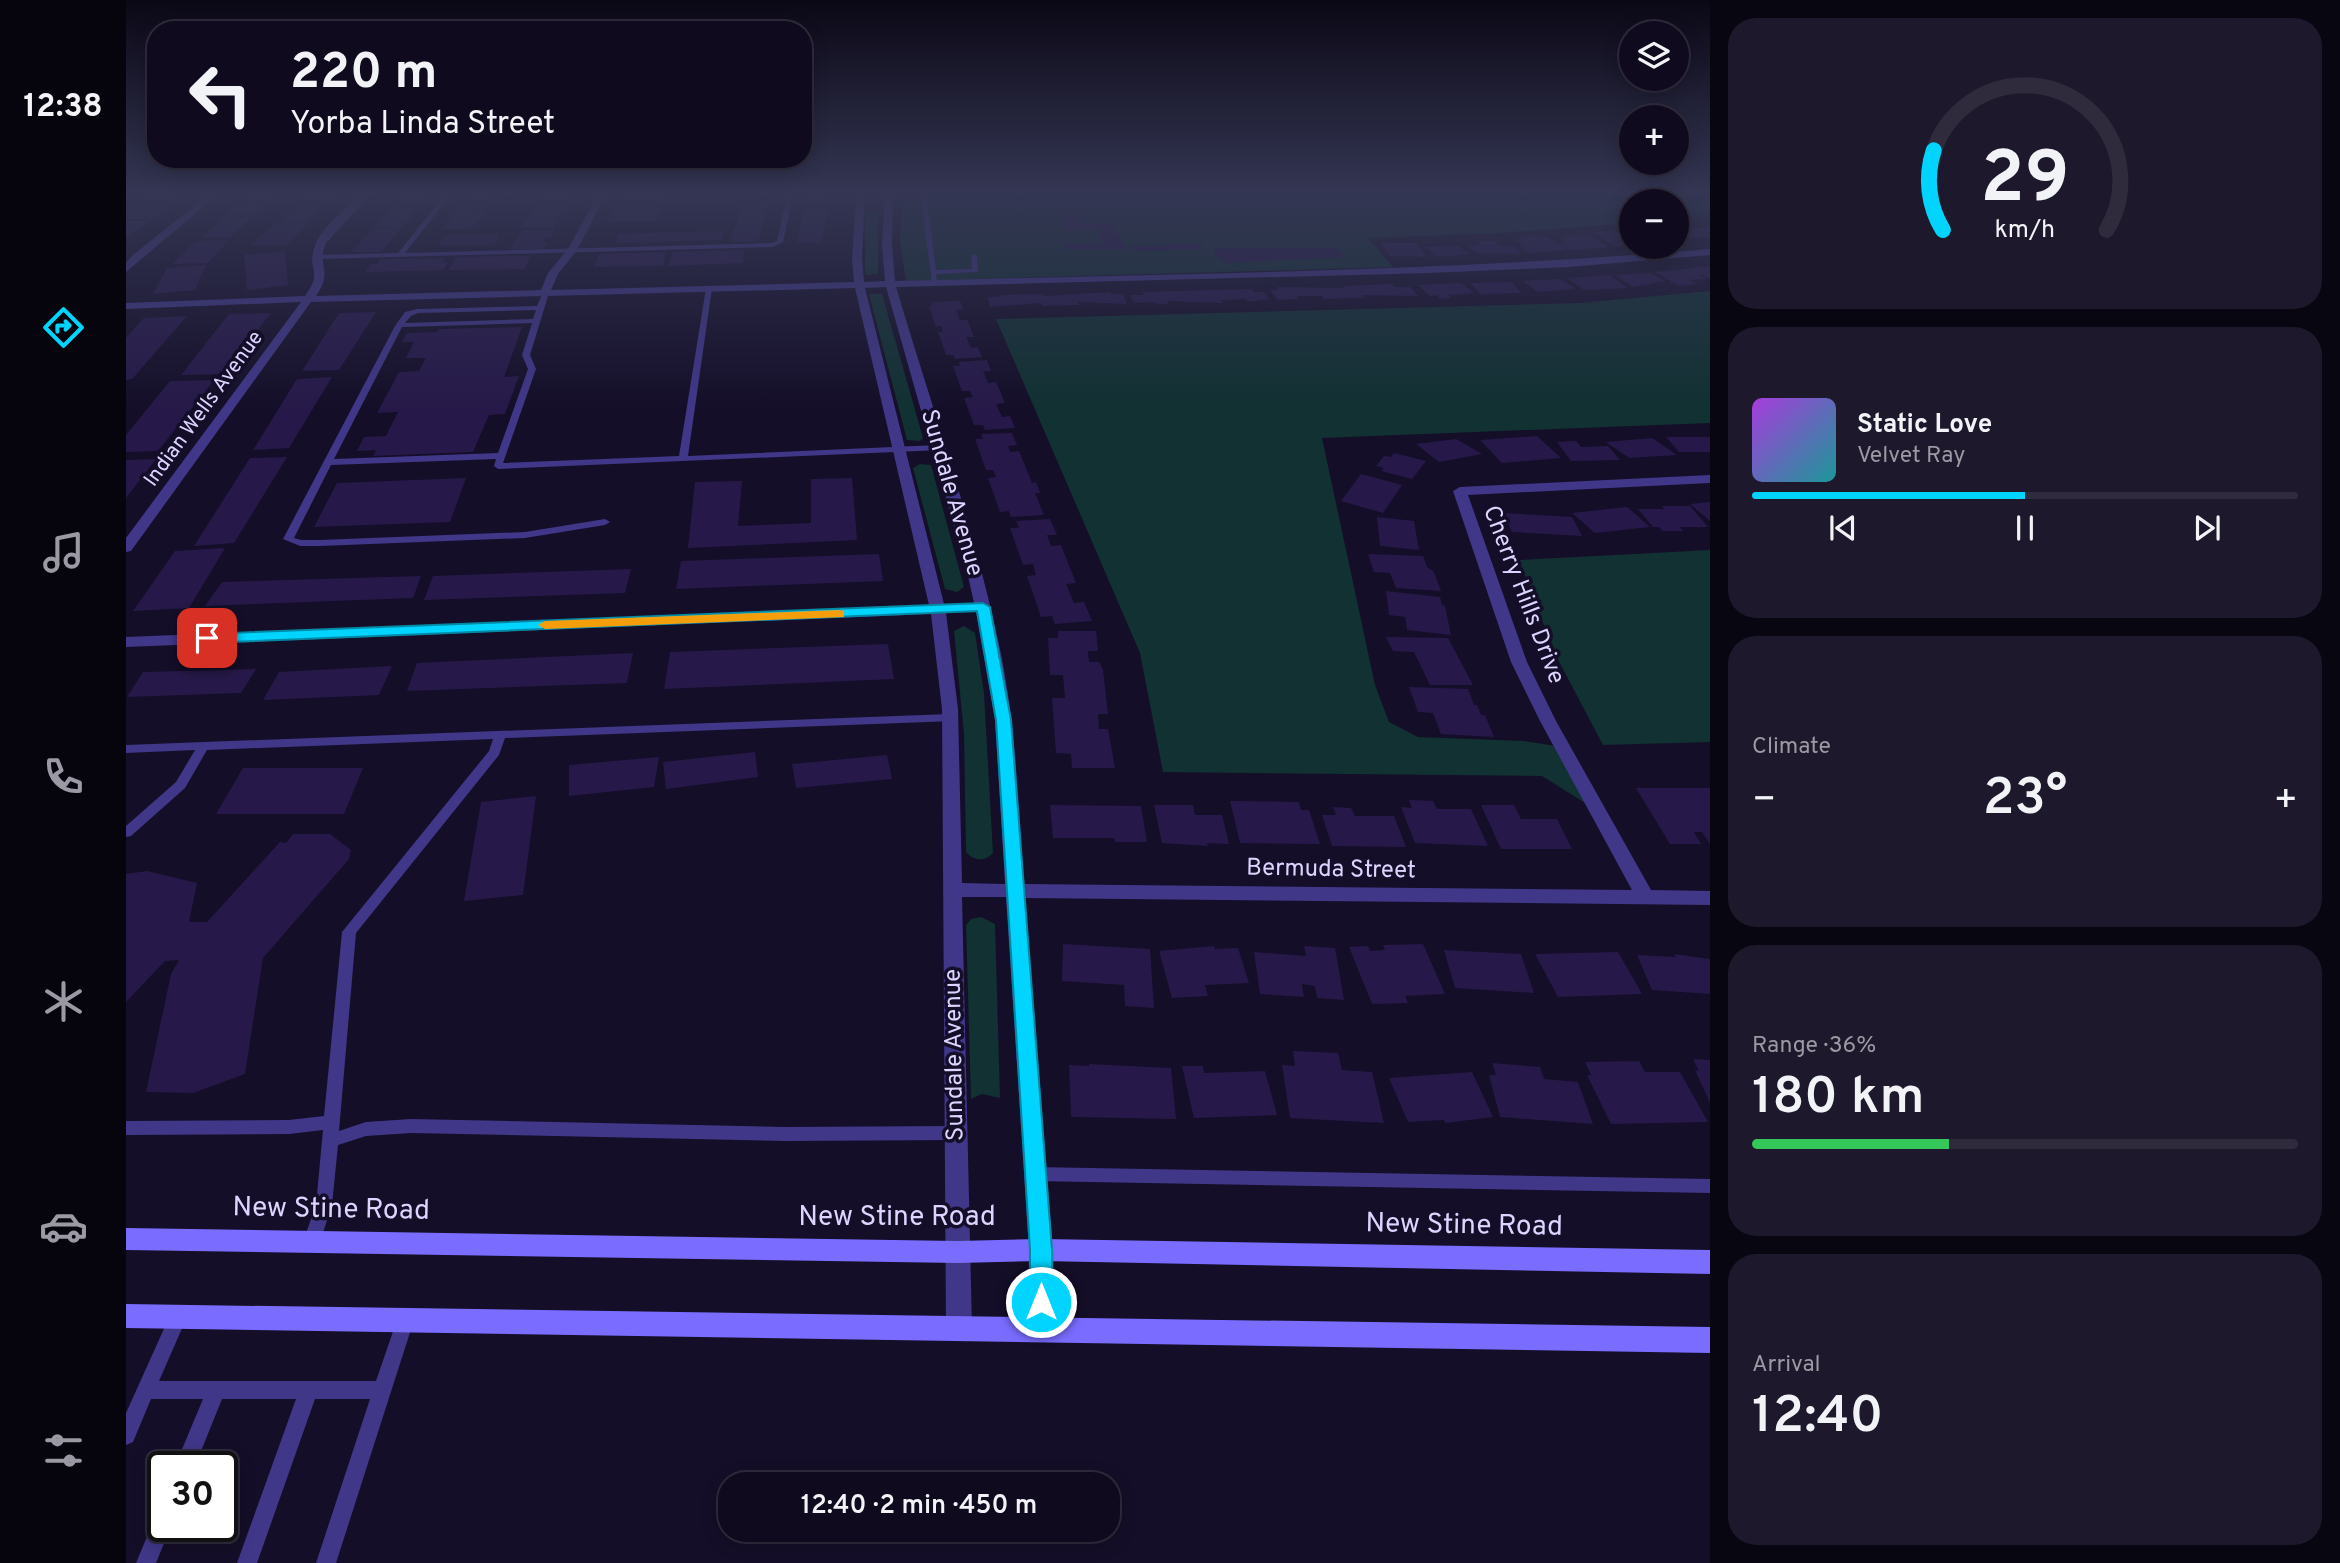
<!DOCTYPE html>
<meta charset="utf-8">
<style>
:root{--surface:#0f0a1e;--page:#1d182b;--text:#f1f3f6;--muted:#9b9aa4;--line:#2f2b3c;--accent:#01d4ff}
body{margin:0;font-family:Overpass,sans-serif;background:var(--page);color:var(--text);height:100vh;display:flex;flex-direction:column;font-size:26px;white-space:nowrap}
*{box-sizing:border-box;margin:0}
p{font-size:23px;color:var(--muted)}
.icon{flex:none;width:38px;height:38px;fill:none;stroke:currentColor;stroke-width:2;stroke-linecap:round;stroke-linejoin:round}
.map{position:relative;flex:1;overflow:hidden}
.side{display:flex;flex-direction:column;gap:18px;padding:18px;background:#080610;width:630px}
.side>*{flex:none}
.top-card{position:absolute;left:21px;top:21px;width:665px;height:147px;border-radius:28px;box-shadow:0 4px 18px #0003,0 0 0 2px var(--line);background:#0f0a1e;color:var(--text);overflow:hidden}
.controls{position:absolute;left:1493px;top:21px;display:grid;gap:14px}
.controls a{display:grid;place-items:center;width:70px;height:70px;border-radius:50%;background:var(--surface);box-shadow:0 4px 18px #0003,0 0 0 2px var(--line);font-size:35px}
.speed{position:absolute;left:21px;top:1451px;display:flex;gap:14px;font-size:35px;font-weight:700;text-align:center}
.speed>*{display:grid;place-content:center;width:91px;height:91px;border-radius:50%;background:var(--surface);box-shadow:0 4px 18px #0003,0 0 0 2px var(--line);line-height:1}
.speed .limit{border:4px solid #111;border-radius:10px;background:#fff;color:#111}
.pin{position:absolute;display:grid;place-items:center;width:60px;height:60px;color:#fff;margin:-30px;border-radius:14px;box-shadow:0 4px 10px #0006}
.me{position:absolute;width:77px;margin:-38px;rotate:0deg;stroke-linejoin:round;filter:drop-shadow(0 0 5px #0008)}
.turn{display:flex;align-items:center;gap:24px;height:147px;padding:0 28px;font-size:32px}
.turn .icon{width:91px;height:91px;stroke-width:2.5}
.turn b{display:block;font-size:49px;line-height:60px}
.big{font-size:52px;font-weight:600;line-height:1.1}
.side .widget{flex:1;display:flex;flex-direction:column;justify-content:center;gap:10px;min-width:0;padding:0 24px;border-radius:28px;background:var(--page)}
.side .dial{align-items:center;gap:0}
.dial svg{height:182px;overflow:visible;fill:none;stroke:var(--line);stroke-width:7;stroke-linecap:round;text-anchor:middle}
.dial text{fill:var(--text);stroke:none}
.song{display:flex;align-items:center;gap:21px}
.cover{width:84px;height:84px;border-radius:10px;background:linear-gradient(135deg,hsl(280 70% 55%),hsl(180 70% 35%))}
.played{height:7px;border-radius:4px;background:linear-gradient(90deg,var(--accent) 50%,var(--line) 50%)}
.keys{display:flex;justify-content:space-around;direction:ltr}
.heat{display:flex;justify-content:space-between;align-items:center;font-size:38px;direction:ltr}
.charge{height:10px;border-radius:5px;background:linear-gradient(90deg,#34c759 36%,var(--line) 0)}
.trip{position:absolute;left:592px;top:1472px;width:402px;height:70px;border-radius:28px;background:var(--surface);box-shadow:0 4px 18px #0003,0 0 0 2px var(--line);font-weight:600;line-height:70px;text-align:center}
main{display:flex;flex:1;min-height:0}
.dock{display:flex;flex-direction:column;width:126px;justify-content:space-around;align-items:center;background:#06040c;color:var(--muted)}
.dock .icon{width:49px;height:49px}
.dock .selected{color:var(--accent)}
.dock b{font-size:32px;color:var(--text)}
.map>svg:first-child{display:block}
.green{fill:#113132}
.building{fill:#261949}
.lines{fill:none;stroke-linecap:round;stroke-linejoin:round}
.service{fill:#403789;fill-rule:evenodd}
.minor{fill:#403789;fill-rule:evenodd}
.secondary{fill:#7a6cff;fill-rule:evenodd}
.route{fill:#01d4ff;stroke:#018aa6;stroke-width:2}
.slow{fill:#f59e0b}
.labels{text-anchor:middle;dominant-baseline:central;stroke-width:7;stroke-linejoin:round;paint-order:stroke}
.far-street-label{font-size:21px;fill:#dcd5ff;stroke:#140e28}
.street-label{font-size:24px;fill:#dcd5ff;stroke:#140e28}
.near-street-label{font-size:28px;fill:#dcd5ff;stroke:#140e28}
</style>
<main>
<nav class="dock">
<b>12:38</b>
<svg class="icon selected" aria-label="directions" viewBox="0 0 24 24"><path d="M12 3l9 9-9 9-9-9zM9 14v-3h6M13 9l2 2-2 2"/></svg>
<svg class="icon" aria-label="music" viewBox="0 0 24 24"><path d="M9 18V5l10-2v13"/><circle cx="6" cy="18" r="3"/><circle cx="16" cy="16" r="3"/></svg>
<svg class="icon" aria-label="phone" viewBox="0 0 24 24"><path d="M5 4h4l2 5-3 2q2 4 5 5l2-3 5 2v4C11 20 4 13 5 4z"/></svg>
<svg class="icon" aria-label="climate" viewBox="0 0 24 24"><path d="M12 3v18M4 7l16 10M4 17L20 7"/></svg>
<svg class="icon" aria-label="car" viewBox="0 0 24 24"><path d="M5 17H2v-5l4-1 3-4h7l3 4 3 1v5h-3M9 17h6M6 11h13"/><circle cx="7" cy="17" r="2"/><circle cx="17" cy="17" r="2"/></svg>
<svg class="icon" aria-label="filters" viewBox="0 0 24 24"><path d="M4 7h16M4 17h16"/><circle cx="9" cy="7" r="2"/><circle cx="15" cy="17" r="2"/></svg>
</nav>
<div class="map">
<svg width="1584" height="1563" viewBox="0 0 1584 1563">
<rect width="100%" height="100%" fill="#140e28"/>
<g class="green">
<polygon points="777,191 1584,191 1584,214 1551,219 1550,201 1505,201 1505,223 1374,233 1242,238 1267,267 780,281 774,242"/>
<polygon points="746,212 752,213 752,274 739,275 739,213"/>
<polygon points="1584,291 1584,423 1196,438 1249,685 1263,722 1292,737 1398,741 1436,747 1472,811 1416,776 1037,772 1014,653 870,319 1454,303"/>
<polygon points="743,294 756,294 797,438 794,441 781,440"/>
<polygon points="794,464 805,465 838,587 831,592 819,589 787,468"/>
<polygon points="1584,550 1584,742 1477,745 1429,654 1393,560"/>
<path d="M 838,626 L 849,633 L 858,693 L 867,853 C 859,862 848,861 840,852 L 838,734 L 828,631 Z"/>
<polygon points="855,917 869,924 874,1098 856,1094 845,1099 840,925 845,919"/>
</g>
<g class="building">
<polygon points="28,191 62,191 54,197 30,197 55,198 28,219 0,219 0,212"/>
<polygon points="183,191 216,191 207,199 173,199"/>
<polygon points="282,191 308,191 295,205 269,205"/>
<polygon points="346,191 364,191 372,192 360,209 331,209"/>
<polygon points="496,191 541,191 530,221 480,222"/>
<polygon points="619,191 645,191 644,198 617,197"/>
<polygon points="679,191 703,191 700,206 675,206"/>
<polygon points="450,192 447,198 442,198 439,202 445,202 441,208 410,209 420,193"/>
<polygon points="123,195 155,195 133,215 100,215"/>
<polygon points="618,199 644,199 632,242 604,242"/>
<polygon points="174,201 201,201 179,222 154,222"/>
<polygon points="265,207 293,207 276,228 247,228"/>
<polygon points="678,208 702,208 696,243 671,243"/>
<polygon points="331,210 359,211 345,229 316,229"/>
<polygon points="406,210 437,210 434,216 429,216 426,221 432,220 427,227 395,227"/>
<polygon points="951,214 955,223 985,222 1000,249 943,250 939,244 978,243 970,229 941,230 934,215"/>
<polygon points="99,217 126,217 103,238 75,238"/>
<polygon points="0,221 23,221 0,238"/>
<polygon points="149,223 183,223 160,245 124,246"/>
<polygon points="1581,227 1584,229 1584,238 1567,238 1551,230"/>
<polygon points="246,229 275,229 255,252 225,252"/>
<polygon points="428,230 425,237 419,237 416,242 422,242 418,249 384,249 396,231"/>
<polygon points="597,231 596,240 490,243 492,234"/>
<polygon points="1484,231 1505,233 1505,241 1497,241 1504,245 1489,247 1467,232"/>
<polygon points="319,235 374,235 368,245 312,245"/>
<polygon points="1463,235 1483,247 1445,250 1434,243 1441,242 1432,237"/>
<polygon points="1405,236 1421,237 1442,250 1403,253 1393,246 1399,246 1389,240 1395,239 1391,237"/>
<polygon points="103,240 82,263 47,264 69,241"/>
<polygon points="1350,241 1369,241 1373,246 1388,246 1396,254 1349,253 1342,245 1353,245"/>
<polygon points="1255,243 1290,243 1301,257 1264,256"/>
<polygon points="1075,244 1078,249 1008,251 1005,246"/>
<polygon points="1312,246 1332,246 1344,254 1312,257 1298,247"/>
<polygon points="1109,248 1211,248 1219,257 1099,263 1088,254 1089,249"/>
<polygon points="618,250 617,263 542,266 547,252"/>
<polygon points="159,251 162,285 121,290 118,255"/>
<polygon points="540,252 537,266 468,267 473,254"/>
<polygon points="405,256 399,269 323,270 330,257"/>
<polygon points="319,258 316,262 322,262 317,270 239,272 244,264 251,264 255,259"/>
<polygon points="80,265 69,290 27,294 41,268"/>
<polygon points="1584,266 1584,279 1571,272 1580,279 1564,280 1571,284 1553,286 1529,272"/>
<polygon points="1525,273 1539,281 1507,287 1489,275"/>
<polygon points="1483,275 1502,288 1458,290 1441,278"/>
<polygon points="1434,279 1450,289 1412,292 1397,281"/>
<polygon points="1385,282 1396,293 1354,294 1344,283"/>
<polygon points="1335,283 1348,293 1322,295 1326,298 1315,299 1310,295 1304,296 1292,285"/>
<polygon points="1266,284 1269,287 1284,287 1292,296 1236,295 1238,298 1198,299 1196,296 1171,296 1173,299 1151,300 1144,290 1153,290 1151,287 1218,288 1216,286"/>
<polygon points="1126,289 1128,292 1138,292 1143,299 1122,302 1120,299 1095,300 1097,303 1041,301 1043,304 1031,304 1030,302 1008,303 1004,295 1018,295 1016,292"/>
<polygon points="984,292 985,294 997,294 1001,304 952,302 953,305 916,306 915,303 864,307 862,297 874,297 873,295 917,294 918,296"/>
<polygon points="834,301 837,309 830,310 834,320 841,320 848,337 840,337 845,348 852,347 856,357 829,359 827,355 820,355 812,332 817,332 815,326 810,327 803,306 806,305 805,302"/>
<polygon points="250,312 213,370 176,371 213,313"/>
<polygon points="145,313 97,374 55,375 103,314"/>
<polygon points="61,316 6,379 0,380 0,338 18,318"/>
<polygon points="396,327 378,377 393,376 379,414 363,415 347,452 247,456 250,450 231,451 238,437 260,436 272,412 251,413 273,372 293,371 300,358 280,358 288,342 276,342 281,333 311,332 313,329"/>
<polygon points="861,360 865,371 857,371 862,383 870,382 879,403 870,404 876,417 884,416 889,428 859,430 857,425 848,425 838,398 847,397 844,391 836,391 827,366 834,366 833,362"/>
<polygon points="206,377 163,448 127,450 171,379"/>
<polygon points="88,380 32,451 0,452 0,435 44,381"/>
<polygon points="886,433 891,445 882,446 884,452 893,451 906,483 910,482 914,493 909,493 918,515 885,517 883,511 874,512 862,478 870,477 867,470 860,470 849,439 857,439 855,434"/>
<polygon points="1411,436 1435,458 1376,463 1354,440"/>
<polygon points="1540,437 1584,437 1584,452 1553,452"/>
<polygon points="1526,438 1551,455 1503,458 1480,442"/>
<polygon points="1330,439 1356,454 1313,462 1290,444"/>
<polygon points="1450,441 1455,447 1482,446 1494,460 1445,461 1431,442"/>
<polygon points="1268,453 1300,461 1286,479 1255,471 1258,468 1250,466 1258,456 1265,457"/>
<polygon points="161,457 108,543 68,546 124,458"/>
<polygon points="30,459 0,498 0,460"/>
<polygon points="1235,474 1276,485 1257,513 1215,501"/>
<polygon points="340,478 324,522 188,527 211,483"/>
<polygon points="726,478 731,540 562,548 569,482 616,481 612,526 685,523 685,479"/>
<polygon points="1584,502 1584,521 1564,504"/>
<polygon points="1536,506 1564,506 1582,527 1554,527 1557,531 1536,531 1533,527 1527,527 1512,509 1538,509"/>
<polygon points="1501,507 1524,527 1469,533 1446,513"/>
<polygon points="1377,513 1446,517 1456,536 1386,532"/>
<polygon points="1251,517 1288,521 1293,550 1254,546"/>
<polygon points="924,519 931,535 921,535 925,546 935,545 950,583 940,584 948,603 958,602 966,621 929,624 926,616 915,617 901,576 910,575 907,564 897,565 884,528 893,528 890,521"/>
<polygon points="99,548 63,608 7,611 49,551"/>
<polygon points="753,554 757,581 550,589 555,561"/>
<polygon points="1242,554 1297,556 1301,567 1308,572 1315,591 1270,588 1264,573 1248,572"/>
<polygon points="505,569 499,593 298,600 307,576"/>
<polygon points="295,576 287,598 79,606 96,582"/>
<polygon points="1260,591 1314,597 1316,605 1319,606 1325,635 1281,630 1279,617 1263,615"/>
<polygon points="932,631 970,631 972,651 962,651 963,662 973,662 977,670 982,714 972,714 973,729 982,729 989,768 946,768 945,754 930,753 926,698 939,698 937,675 924,675 922,638 932,638"/>
<polygon points="1260,637 1322,638 1347,685 1304,685 1288,652 1267,651"/>
<polygon points="762,644 768,679 538,689 544,652"/>
<polygon points="507,653 501,683 281,691 291,663"/>
<polygon points="266,666 253,695 137,700 153,672"/>
<polygon points="130,669 115,693 1,697 17,672"/>
<polygon points="1283,687 1342,689 1348,705 1351,705 1355,715 1359,715 1368,737 1315,734 1307,713 1292,712"/>
<polygon points="629,752 632,777 540,789 537,762"/>
<polygon points="761,755 766,779 670,788 666,764"/>
<polygon points="533,757 528,787 443,796 443,765"/>
<polygon points="117,768 237,768 218,814 90,814"/>
<polygon points="1510,788 1584,788 1584,844 1576,832 1568,832 1575,844 1544,844"/>
<polygon points="410,796 397,895 338,901 355,802"/>
<polygon points="1283,800 1307,801 1311,809 1345,809 1362,846 1289,843 1275,807 1286,808"/>
<polygon points="1104,801 1173,802 1175,810 1183,810 1194,844 1114,843"/>
<polygon points="924,805 1015,806 1021,842 989,842 988,838 927,838"/>
<polygon points="1028,805 1067,805 1069,815 1096,815 1103,844 1081,843 1082,846 1036,843"/>
<polygon points="1355,805 1388,805 1395,819 1431,819 1446,849 1375,849"/>
<polygon points="1207,807 1225,808 1229,816 1268,816 1280,847 1206,846 1196,815 1210,815"/>
<polygon points="167,834 204,834 225,850 223,859 137,958 119,1074 67,1093 20,1092 45,974 53,960 39,961 0,1002 0,874 21,871 71,883 63,922 81,922 154,842 160,843"/>
<polygon points="937,944 1024,949 1028,1008 999,1006 998,985 936,981"/>
<polygon points="1297,944 1319,994 1279,996 1282,1003 1246,1004 1223,947 1242,946 1244,951 1259,950 1257,945"/>
<polygon points="1088,946 1089,949 1112,948 1123,983 1079,985 1082,996 1046,998 1033,951"/>
<polygon points="1178,946 1209,948 1218,1000 1191,998 1189,986 1176,984 1178,997 1134,994 1128,952 1180,956"/>
<polygon points="1318,950 1395,954 1408,993 1329,988"/>
<polygon points="1492,952 1516,994 1432,997 1409,954"/>
<polygon points="1548,954 1584,959 1584,994 1526,990 1511,955 1550,957"/>
<polygon points="1167,1051 1212,1053 1216,1070 1246,1072 1258,1123 1164,1118 1156,1065 1169,1066"/>
<polygon points="1567,1059 1584,1060 1584,1103 1569,1070 1573,1071"/>
<polygon points="1513,1061 1519,1072 1554,1072 1582,1122 1485,1124 1461,1075 1465,1075 1459,1062"/>
<polygon points="1366,1063 1414,1067 1418,1079 1452,1082 1467,1124 1374,1117 1363,1075 1370,1075"/>
<polygon points="963,1064 1045,1068 1050,1119 945,1117 943,1065 963,1066"/>
<polygon points="1056,1066 1077,1066 1078,1073 1139,1071 1151,1115 1068,1118"/>
<polygon points="1346,1072 1367,1117 1319,1123 1318,1120 1282,1122 1263,1078"/>
</g>
<g class="lines">
<g class="service">
<polygon points="322,191 328,191 279,253 646,243 651,241 662,191 668,191 657,242 647,247 191,259 188,257 191,255 272,253"/>
<polygon points="794,191 800,191 810,270 846,269 845,256 848,254 851,256 852,272 810,274 811,282 806,283"/>
<path d="M 583,286 L 586,288 L 562,456 L 812,445 L 815,446 L 815,450 L 372,469 L 368,466 L 370,459 L 205,465 L 168,538 L 175,540 L 194,540 L 399,532 L 479,519 L 484,522 L 479,525 L 399,538 L 194,546 L 174,546 L 157,539 L 269,326 L 279,312 L 291,309 L 411,306 L 417,292 L 423,293 L 404,355 L 410,369 L 377,463 L 553,456 L 580,288 ZM 410,310 L 407,319 L 279,323 L 285,316 L 292,313 ZM 406,323 L 396,355 L 402,369 L 372,453 L 208,459 L 276,327 Z"/>
<polygon points="824,714 830,718 828,721 379,738 373,755 230,933 213,1131 240,1122 285,1119 658,1127 830,1126 836,1128 838,1133 836,1138 830,1140 658,1141 285,1133 240,1136 212,1145 206,1205 192,1248 186,1250 180,1248 177,1242 190,1205 197,1130 163,1134 0,1135 0,1121 163,1120 198,1116 216,932 363,751 367,739 81,750 59,788 5,836 0,837 0,826 50,782 69,750 0,753 0,745"/>
<polygon points="909,1167 1584,1179 1584,1193 909,1181 903,1179 901,1174 903,1169"/>
<polygon points="52,1308 58,1311 61,1317 33,1381 250,1381 273,1314 279,1311 285,1314 288,1320 210,1563 190,1563 244,1399 189,1399 131,1563 111,1563 170,1399 96,1399 69,1466 49,1466 77,1399 25,1399 7,1442 0,1445 0,1413 46,1311"/>
<polygon points="37,1512 37,1526 45,1526 30,1563 10,1563 30,1515"/>
</g>
<g class="minor">
<polygon points="87,191 96,191 0,272 0,263 7,255"/>
<path d="M 239,191 L 248,191 L 200,243 C 190,266 208,271 190,296 L 415,290 L 422,273 L 442,249 L 474,191 L 482,191 L 451,250 L 432,274 L 425,290 L 728,282 L 726,258 L 731,191 L 739,191 L 736,258 L 738,282 L 759,281 L 756,246 L 759,191 L 767,191 L 766,246 L 769,281 C 1041,274 1313,272 1584,249 L 1584,255 L 1442,267 L 1303,273 L 770,287 C 805,404 846,521 872,640 C 890,720 892,803 898,884 L 1506,890 L 1414,721 L 1385,662 L 1327,491 L 1334,487 L 1584,475 L 1584,483 L 1342,495 L 1401,662 L 1430,721 L 1525,890 L 1584,891 L 1584,905 L 899,898 L 927,1250 L 928,1328 L 924,1337 L 915,1340 L 906,1337 L 902,1328 L 903,1250 L 880,897 L 836,897 L 846,1328 L 842,1337 L 833,1340 L 824,1337 L 820,1328 L 816,709 L 805,614 L 0,647 L 0,637 L 803,605 L 729,288 L 185,302 L 5,551 L 0,552 L 0,538 L 175,302 L 0,309 L 0,303 L 179,296 C 198,270 181,271 188,249 C 194,226 223,207 239,191 ZM 760,287 L 842,576 L 848,603 L 818,604 L 739,288 ZM 850,612 L 869,720 L 879,884 L 836,883 L 832,709 L 820,613 Z"/>
</g>
<g class="secondary">
<polygon points="0,1228 832,1241 915,1239 1584,1250 1584,1274 915,1261 832,1263 0,1250"/>
<polygon points="0,1304 1584,1327 1584,1353 0,1328"/>
</g>
</g>
<linearGradient id="sky" x2="0" y2="1"><stop stop-color="#0b0816"/><stop offset="0.47" stop-color="#343653"/><stop offset="1" stop-color="#343653" stop-opacity="0"/></linearGradient>
<rect width="1584" height="410" fill="url(#sky)"/>
<polygon class="route" points="857,603 864,607 885,720 926,1250 927,1302 923,1309 915,1313 907,1309 904,1302 904,1250 870,720 851,611 81,643 74,638 81,634"/>
<polygon class="slow" points="714,610 718,611 718,617 419,629 412,625 419,621"/>
<g class="labels">
<g class="far-street-label">
<text transform="translate(78 409) rotate(-54)">Indian Wells Avenue</text>
</g>
<g class="street-label">
<text transform="translate(825 493) rotate(74)">Sundale Avenue</text>
<text transform="translate(1397 595) rotate(69)">Cherry Hills Drive</text>
<text transform="translate(1205 870) rotate(1)">Bermuda Street</text>
<text transform="translate(829 1055) rotate(-91)">Sundale Avenue</text>
</g>
<g class="near-street-label">
<text transform="translate(205 1210) rotate(1)">New Stine Road</text>
<text x="771" y="1218">New Stine Road</text>
<text transform="translate(1338 1226) rotate(1)">New Stine Road</text>
</g>
</g>
</svg>
<div class="controls">
<a><svg class="icon" aria-label="layers" viewBox="0 0 24 24"><path d="M12 4l9 5-9 5-9-5zM3 14l9 5 9-5"/></svg></a>
<a>+</a>
<a>−</a>
</div>
<div class="speed"><div class="limit">30</div></div>
<div class="pin" style="left:81px;top:638px;background:#d93025"><svg class="icon" aria-label="arrive" viewBox="0 0 24 24"><path d="M6 21V4h12l-3 4 3 4H6"/></svg></div>
<svg class="me" style="left:915px;top:1302px" viewBox="-20 -20 40 40"><circle r="17" fill="#01d4ff" stroke="#fff" stroke-width="3"/><path d="M0-11L8 9 0 5-8 9z" fill="#fff"/></svg>
<div class="trip">12:40 · 2 min · 450 m</div>
<div class="top-card">
<div class="turn"><svg class="icon" aria-label="left" viewBox="0 0 24 24"><path d="M17 20v-9H6M10 6l-5 5 5 5"/></svg><div><b>220 m</b>Yorba Linda Street</div></div>
</div>
</div>
<section class="side">
<div class="widget dial"><svg viewBox="0 0 100 80">
<path d="M14 69A42 42 0 1 1 86 69"/>
<path d="M14 69A42 42 0 0 1 10 34" stroke="#01d4ff"/>
<text x="50" y="56" font-size="32" font-weight="700">29</text>
<text x="50" y="72" font-size="11">km/h</text>
</svg></div>
<div class="widget">
<div class="song"><i class="cover"></i><div><b>Static Love</b><p>Velvet Ray</p></div></div>
<div class="played"></div>
<div class="keys"><svg class="icon" aria-label="previous" viewBox="0 0 24 24"><path d="M18 5L8 12l10 7zM5 5v14"/></svg><svg class="icon" aria-label="pause" viewBox="0 0 24 24"><path d="M8 5v14M16 5v14"/></svg><svg class="icon" aria-label="next" viewBox="0 0 24 24"><path d="M6 5l10 7-10 7zM19 5v14"/></svg></div>
</div>
<div class="widget"><p>Climate</p>
<div class="heat"><a>−</a><b class="big">23°</b><a>+</a></div>
</div>
<div class="widget"><p>Range · 36%</p><b class="big">180 km</b><div class="charge"></div></div>
<div class="widget"><p>Arrival</p><b class="big">12:40</b></div>
</section>
</main>
